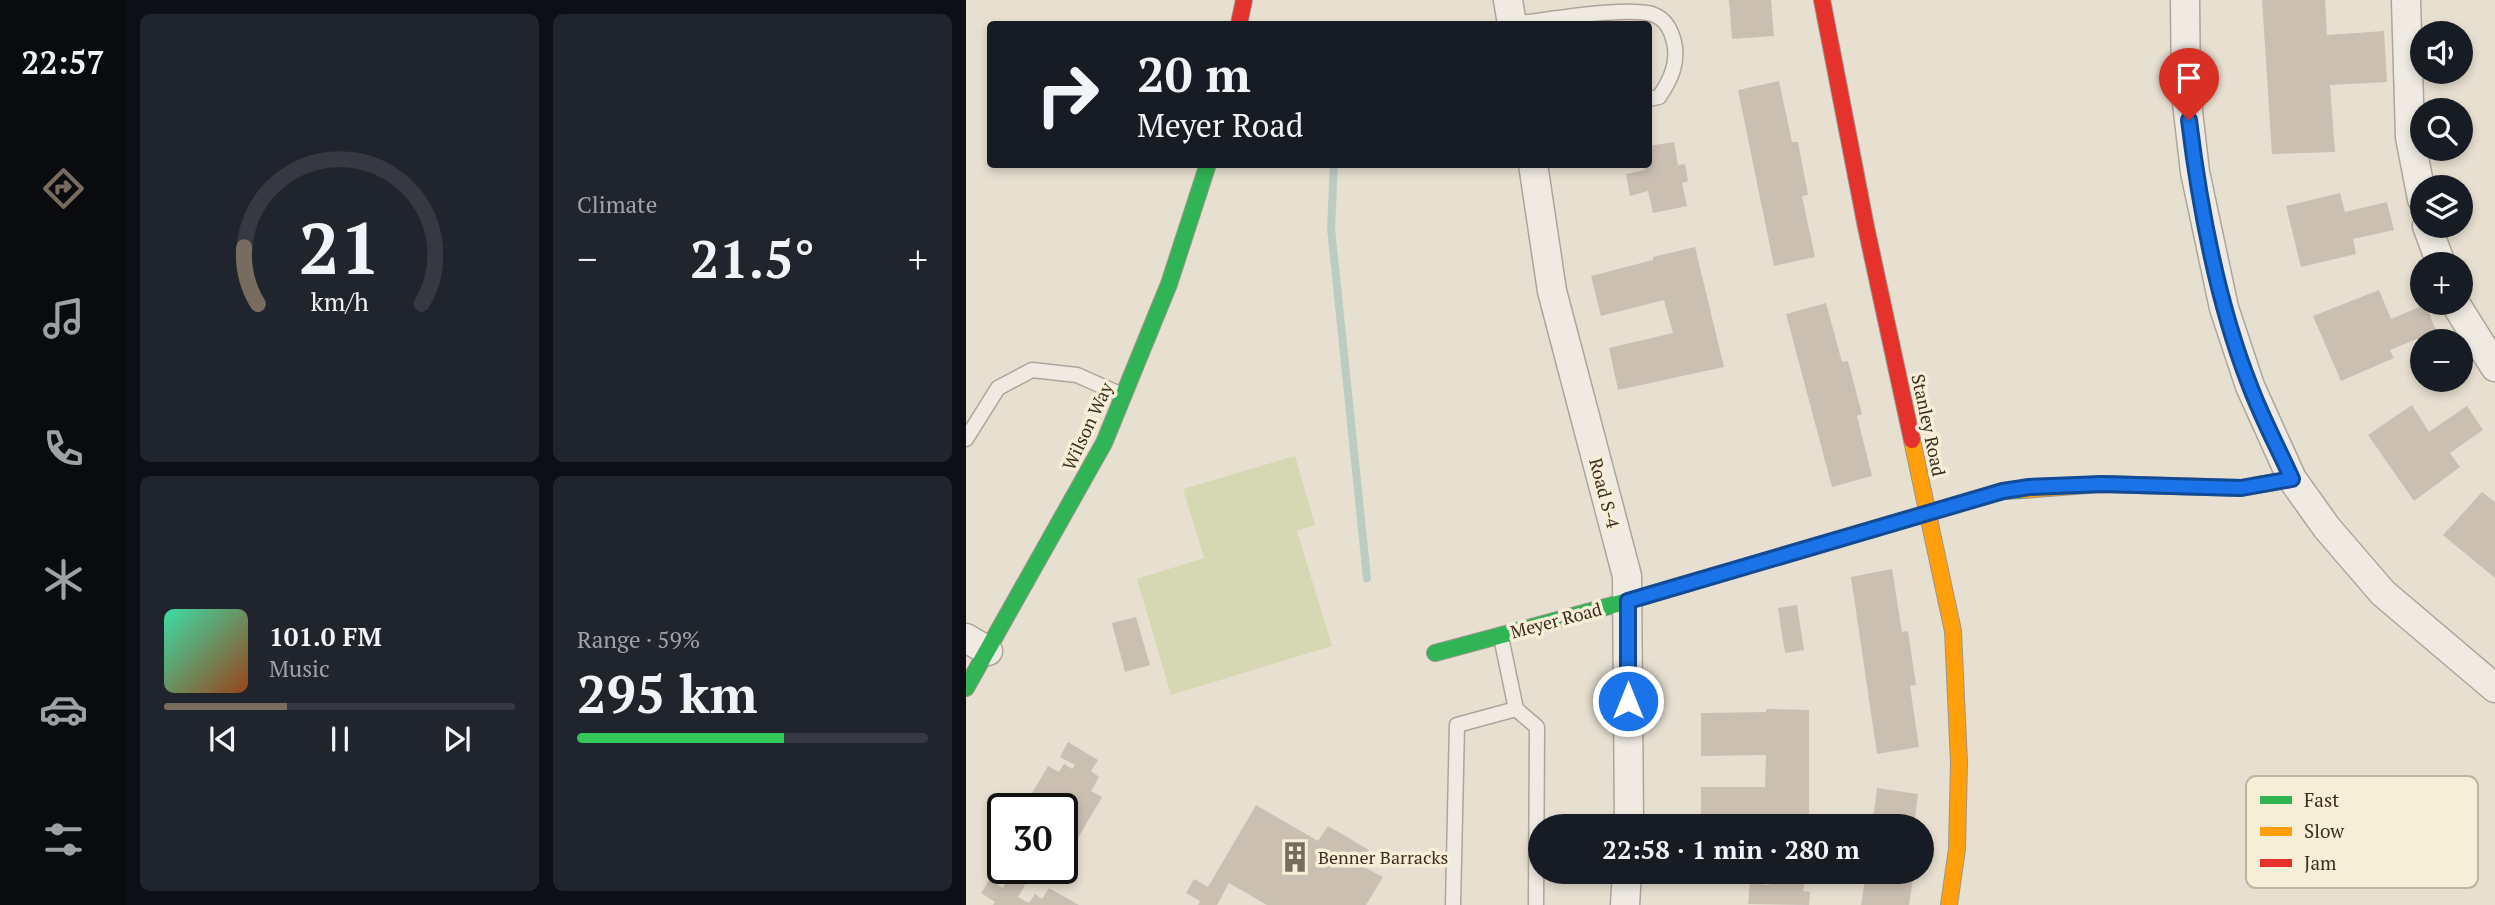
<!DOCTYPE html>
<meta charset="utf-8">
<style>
:root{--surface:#171b24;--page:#20242c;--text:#f1f3f6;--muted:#9ea1a6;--line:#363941;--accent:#786c5e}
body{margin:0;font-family:"PT Serif",serif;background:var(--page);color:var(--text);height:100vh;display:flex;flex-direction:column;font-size:26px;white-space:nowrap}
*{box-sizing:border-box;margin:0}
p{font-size:23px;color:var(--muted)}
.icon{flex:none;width:38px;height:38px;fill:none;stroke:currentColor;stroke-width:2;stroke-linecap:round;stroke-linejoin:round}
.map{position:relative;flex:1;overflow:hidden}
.side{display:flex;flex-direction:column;gap:14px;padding:14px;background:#0d0f14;width:840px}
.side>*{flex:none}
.guide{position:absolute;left:21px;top:21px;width:665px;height:147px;border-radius:7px;box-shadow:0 4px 10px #0003;background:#171b24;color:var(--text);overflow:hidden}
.tools{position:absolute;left:1444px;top:21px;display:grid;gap:14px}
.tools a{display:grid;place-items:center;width:63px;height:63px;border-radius:50%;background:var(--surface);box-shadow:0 4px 10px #0003;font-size:35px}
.speed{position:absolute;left:21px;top:793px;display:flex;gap:14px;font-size:35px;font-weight:700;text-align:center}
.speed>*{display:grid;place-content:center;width:91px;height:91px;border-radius:50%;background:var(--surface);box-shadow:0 4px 10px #0003;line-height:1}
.speed .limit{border:4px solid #111;border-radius:10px;background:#fff;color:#111}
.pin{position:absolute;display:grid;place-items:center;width:60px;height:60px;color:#fff;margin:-72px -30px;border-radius:50% 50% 50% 0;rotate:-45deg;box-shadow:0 0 7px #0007}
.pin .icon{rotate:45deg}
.me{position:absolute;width:77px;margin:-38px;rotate:0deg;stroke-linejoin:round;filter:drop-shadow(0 0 5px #0008)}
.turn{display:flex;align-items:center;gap:24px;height:147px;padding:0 35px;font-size:32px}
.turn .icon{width:91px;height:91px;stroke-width:2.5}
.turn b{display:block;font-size:49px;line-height:60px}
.big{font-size:52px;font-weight:600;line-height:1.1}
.side .tile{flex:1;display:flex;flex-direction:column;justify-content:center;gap:10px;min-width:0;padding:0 24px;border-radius:10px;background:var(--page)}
.side .dial{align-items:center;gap:0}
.dial svg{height:182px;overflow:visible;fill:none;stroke:var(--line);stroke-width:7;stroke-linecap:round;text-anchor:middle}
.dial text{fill:var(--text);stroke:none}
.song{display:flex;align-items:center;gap:21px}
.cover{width:84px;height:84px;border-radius:10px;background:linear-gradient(135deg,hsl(160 70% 55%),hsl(20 70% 35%))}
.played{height:7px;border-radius:4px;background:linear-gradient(90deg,var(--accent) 35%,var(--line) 35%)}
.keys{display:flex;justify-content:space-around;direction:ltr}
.heat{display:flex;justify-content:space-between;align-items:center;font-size:38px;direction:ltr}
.charge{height:10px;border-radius:5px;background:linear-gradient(90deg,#34c759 59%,var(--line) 0)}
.side .tiles{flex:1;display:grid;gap:14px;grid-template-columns:repeat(2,1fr)}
.trip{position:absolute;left:562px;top:814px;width:406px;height:70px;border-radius:35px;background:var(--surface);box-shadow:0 4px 10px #0003;font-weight:600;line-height:70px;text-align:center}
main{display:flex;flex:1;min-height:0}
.menu{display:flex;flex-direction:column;width:126px;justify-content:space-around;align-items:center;background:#090b0e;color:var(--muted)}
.menu .icon{width:49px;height:49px}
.menu .current{color:var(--accent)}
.menu b{font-size:32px;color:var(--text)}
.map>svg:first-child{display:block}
.green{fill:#d6d7b3}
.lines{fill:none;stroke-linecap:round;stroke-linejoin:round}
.stream{stroke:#bcccc2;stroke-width:8}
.building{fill:#cbbfb2}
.lane-casing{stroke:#ada599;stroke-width:17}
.street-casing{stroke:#ada599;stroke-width:31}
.fast-casing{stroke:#9c958a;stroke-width:18}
.slow-casing{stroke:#9c958a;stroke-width:18}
.jam-casing{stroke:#9c958a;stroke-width:18}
.lane{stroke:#efebe3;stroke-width:14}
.street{stroke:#efebe3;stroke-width:28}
.fast{stroke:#30b455;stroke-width:16}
.slow{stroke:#ff9f0a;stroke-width:16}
.jam{stroke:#e5322d;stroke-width:16}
.route-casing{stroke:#114b97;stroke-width:18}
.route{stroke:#1a73e8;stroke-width:12}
.labels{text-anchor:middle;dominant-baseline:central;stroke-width:7;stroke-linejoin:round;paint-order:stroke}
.street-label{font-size:18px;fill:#3d2e20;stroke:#f7eed8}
.poi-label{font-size:18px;fill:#3d2e20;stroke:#f7eed8;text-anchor:start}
.key{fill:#f7eed8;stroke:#bfb4a1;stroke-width:2}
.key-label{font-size:19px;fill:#3d2e20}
</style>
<main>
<nav class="menu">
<b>22:57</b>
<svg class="icon current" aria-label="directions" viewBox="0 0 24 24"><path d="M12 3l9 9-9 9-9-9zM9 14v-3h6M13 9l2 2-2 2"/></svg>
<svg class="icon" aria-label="music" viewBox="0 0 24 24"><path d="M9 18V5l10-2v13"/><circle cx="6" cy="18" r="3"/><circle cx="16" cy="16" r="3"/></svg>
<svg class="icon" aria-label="phone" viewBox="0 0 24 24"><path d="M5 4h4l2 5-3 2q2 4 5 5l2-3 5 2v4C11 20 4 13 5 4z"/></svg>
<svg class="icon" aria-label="climate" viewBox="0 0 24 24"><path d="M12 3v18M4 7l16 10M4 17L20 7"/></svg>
<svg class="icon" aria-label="car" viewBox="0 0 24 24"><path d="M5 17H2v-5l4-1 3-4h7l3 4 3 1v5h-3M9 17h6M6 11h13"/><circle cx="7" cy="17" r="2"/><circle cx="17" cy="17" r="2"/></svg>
<svg class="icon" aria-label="filters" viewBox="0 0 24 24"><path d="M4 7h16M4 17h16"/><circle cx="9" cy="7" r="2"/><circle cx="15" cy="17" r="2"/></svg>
</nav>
<section class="side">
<div class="tiles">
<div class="tile dial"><svg viewBox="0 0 100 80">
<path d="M14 69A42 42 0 1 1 86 69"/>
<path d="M14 69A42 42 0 0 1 8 44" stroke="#786c5e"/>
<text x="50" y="56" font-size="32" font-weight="700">21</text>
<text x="50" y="72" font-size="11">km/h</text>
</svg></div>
<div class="tile"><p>Climate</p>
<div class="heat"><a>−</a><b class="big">21.5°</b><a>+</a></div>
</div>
<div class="tile">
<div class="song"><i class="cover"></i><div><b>101.0 FM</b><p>Music</p></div></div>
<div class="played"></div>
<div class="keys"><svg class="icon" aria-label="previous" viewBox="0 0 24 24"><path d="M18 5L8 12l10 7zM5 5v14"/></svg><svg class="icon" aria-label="pause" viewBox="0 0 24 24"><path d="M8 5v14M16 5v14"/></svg><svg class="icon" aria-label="next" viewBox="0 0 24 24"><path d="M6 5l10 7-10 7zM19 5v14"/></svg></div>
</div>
<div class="tile"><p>Range · 59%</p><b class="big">295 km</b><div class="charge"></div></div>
</div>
</section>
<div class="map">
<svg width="1529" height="905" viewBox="0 0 1529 905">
<rect width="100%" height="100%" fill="#e7e0d1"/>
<polygon class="green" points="329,456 349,525 331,531 366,646 205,695 171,579 238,558 217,489"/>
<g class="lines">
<polyline class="stream" points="368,164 365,228 401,578"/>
</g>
<g class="building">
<polygon points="763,0 805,0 808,36 766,39"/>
<polygon points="1296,0 1359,0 1361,35 1418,31 1421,82 1364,85 1369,152 1306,154"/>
<polygon points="813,81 826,142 832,142 842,195 836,196 849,257 808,266 772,90"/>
<polygon points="708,142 712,165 719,164 722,181 716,183 721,206 687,213 682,191 664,196 660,174 679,170 677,164 682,164 682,146"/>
<polygon points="1374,193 1379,212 1421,202 1428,230 1387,239 1390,254 1335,267 1320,206"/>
<polygon points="729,247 758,367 652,390 643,348 707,333 698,300 635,316 625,276 687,260 687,257"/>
<polygon points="1413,290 1425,319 1460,304 1470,331 1424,350 1428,358 1375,381 1347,316"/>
<polygon points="860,303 876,362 882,361 896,414 891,416 906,476 866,487 820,314"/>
<polygon points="1446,405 1463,432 1501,406 1517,430 1484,453 1494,467 1448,501 1402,435"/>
<polygon points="1516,492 1529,502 1529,578 1477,535"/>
<polygon points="926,569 936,632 942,631 950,685 944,686 953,747 911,754 885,577"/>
<polygon points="831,605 838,650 819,653 812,608"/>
<polygon points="170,617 184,665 159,672 146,623"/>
<polygon points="800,709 843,710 843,826 735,826 735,787 799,787 800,755 735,756 735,713 800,712"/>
<polygon points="102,742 132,760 125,771 133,777 125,791 136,797 96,865 96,808 57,808 82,766 93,772 98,764 106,769 109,765 94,757"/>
<polygon points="911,788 952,794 948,826 906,826"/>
<polygon points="290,805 352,841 362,826 403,850 394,865 417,877 400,905 301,905 263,883 251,905 232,905 234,901 220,893 228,879 242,887"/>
<polygon points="37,844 37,868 95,868 90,876 79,869 73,882 64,876 52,897 63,903 69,894 76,899 83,888 113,905 27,905 29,902 15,893 23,880 37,888 39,884 31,879 36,871 25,865"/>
<polygon points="805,872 840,872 837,891 844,892 843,905 782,904 784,883 803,885"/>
<polygon points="900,872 948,872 943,905 895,905"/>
</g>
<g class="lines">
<defs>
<g id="lane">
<path d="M 546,24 C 578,21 659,6 686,14 C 700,19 705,30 708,42 C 713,63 704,81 693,97 L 682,99"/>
<polyline points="0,439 32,388 66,370 111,375 156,395"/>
<polyline points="535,637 550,709"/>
<polyline points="487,905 491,725 550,709 571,727 570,905"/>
</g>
<g id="street">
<polyline points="542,0 546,24"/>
<polyline points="1219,0 1220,94 1229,172 1258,308 1284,386 1326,479 1361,528 1417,593 1529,688"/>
<polyline points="1440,0 1444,137 1456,199"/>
<polyline points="567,164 586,291 661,576 663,826"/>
<polyline points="1461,226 1475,264"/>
<polyline points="1489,303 1529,367"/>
<polyline points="0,638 22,651"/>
<polyline points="659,905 661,872"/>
</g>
<g id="fast">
<polyline points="469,653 662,601 1037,491 1057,490"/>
<polyline points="0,688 138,443 203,284 242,164"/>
</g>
<g id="slow">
<polyline points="946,440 987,631 993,763 991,849 983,905"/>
<polyline points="1057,490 1136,484 1275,488 1326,479"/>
</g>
<g id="jam">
<polyline points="856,0 900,227 946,440"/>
<polyline points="273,24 278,0"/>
</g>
</defs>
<use href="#lane" class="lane-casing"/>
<use href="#street" class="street-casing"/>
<use href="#fast" class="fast-casing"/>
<use href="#slow" class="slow-casing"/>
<use href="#jam" class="jam-casing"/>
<use href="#lane" class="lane"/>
<use href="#street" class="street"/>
<use href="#fast" class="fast"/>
<use href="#slow" class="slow"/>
<use href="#jam" class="jam"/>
</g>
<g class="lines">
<defs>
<path id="route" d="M 662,701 L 662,601 L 1037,491 L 1063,487 L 1136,484 L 1275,488 L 1326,479 C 1312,448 1296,418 1284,386 C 1251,302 1234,210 1223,120"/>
</defs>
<use href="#route" class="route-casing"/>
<use href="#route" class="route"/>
</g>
<defs>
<symbol id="building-bare" viewBox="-9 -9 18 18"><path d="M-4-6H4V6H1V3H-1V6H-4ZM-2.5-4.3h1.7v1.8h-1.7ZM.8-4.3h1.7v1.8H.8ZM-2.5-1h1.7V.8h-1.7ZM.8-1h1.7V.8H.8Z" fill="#786c5e" stroke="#f7eed8" stroke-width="2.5" paint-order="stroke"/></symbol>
</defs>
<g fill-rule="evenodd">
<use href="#building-bare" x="307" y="835" width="44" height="44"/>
</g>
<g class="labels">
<g class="street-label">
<text transform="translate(963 425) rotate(78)">Stanley Road</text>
<text transform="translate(121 426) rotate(-65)">Wilson Way</text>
<text transform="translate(639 493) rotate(75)">Road S-4</text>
<text transform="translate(590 620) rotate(-15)">Meyer Road</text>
</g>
<g class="poi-label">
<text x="352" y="857">Benner Barracks</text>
</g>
</g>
<rect x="1280" y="776" width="232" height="112" rx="10" class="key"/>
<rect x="1294" y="796" width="32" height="8" fill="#30b455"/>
<rect x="1294" y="827" width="32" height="9" fill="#ff9f0a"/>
<rect x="1294" y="859" width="32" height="8" fill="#e5322d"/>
<g class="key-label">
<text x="1338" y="807">Fast</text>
<text x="1338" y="838">Slow</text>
<text x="1338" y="870">Jam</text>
</g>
</svg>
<div class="tools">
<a><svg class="icon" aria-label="sound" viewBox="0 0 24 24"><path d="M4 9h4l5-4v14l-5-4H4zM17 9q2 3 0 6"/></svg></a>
<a><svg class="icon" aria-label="search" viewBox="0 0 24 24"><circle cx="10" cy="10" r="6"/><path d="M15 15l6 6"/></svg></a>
<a><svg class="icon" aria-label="layers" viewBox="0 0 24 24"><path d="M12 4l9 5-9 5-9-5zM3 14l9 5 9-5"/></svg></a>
<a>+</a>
<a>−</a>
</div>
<div class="speed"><div class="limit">30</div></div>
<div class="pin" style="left:1223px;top:120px;background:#d93025"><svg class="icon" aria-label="arrive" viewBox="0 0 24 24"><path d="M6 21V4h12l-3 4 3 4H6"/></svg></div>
<svg class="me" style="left:662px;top:701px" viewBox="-20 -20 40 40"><circle r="17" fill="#1a73e8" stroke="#fff" stroke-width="3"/><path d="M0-11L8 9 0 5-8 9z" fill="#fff"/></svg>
<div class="trip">22:58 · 1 min · 280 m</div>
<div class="guide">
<div class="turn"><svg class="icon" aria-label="right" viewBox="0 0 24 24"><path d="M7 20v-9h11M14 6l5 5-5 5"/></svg><div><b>20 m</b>Meyer Road</div></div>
</div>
</div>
</main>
